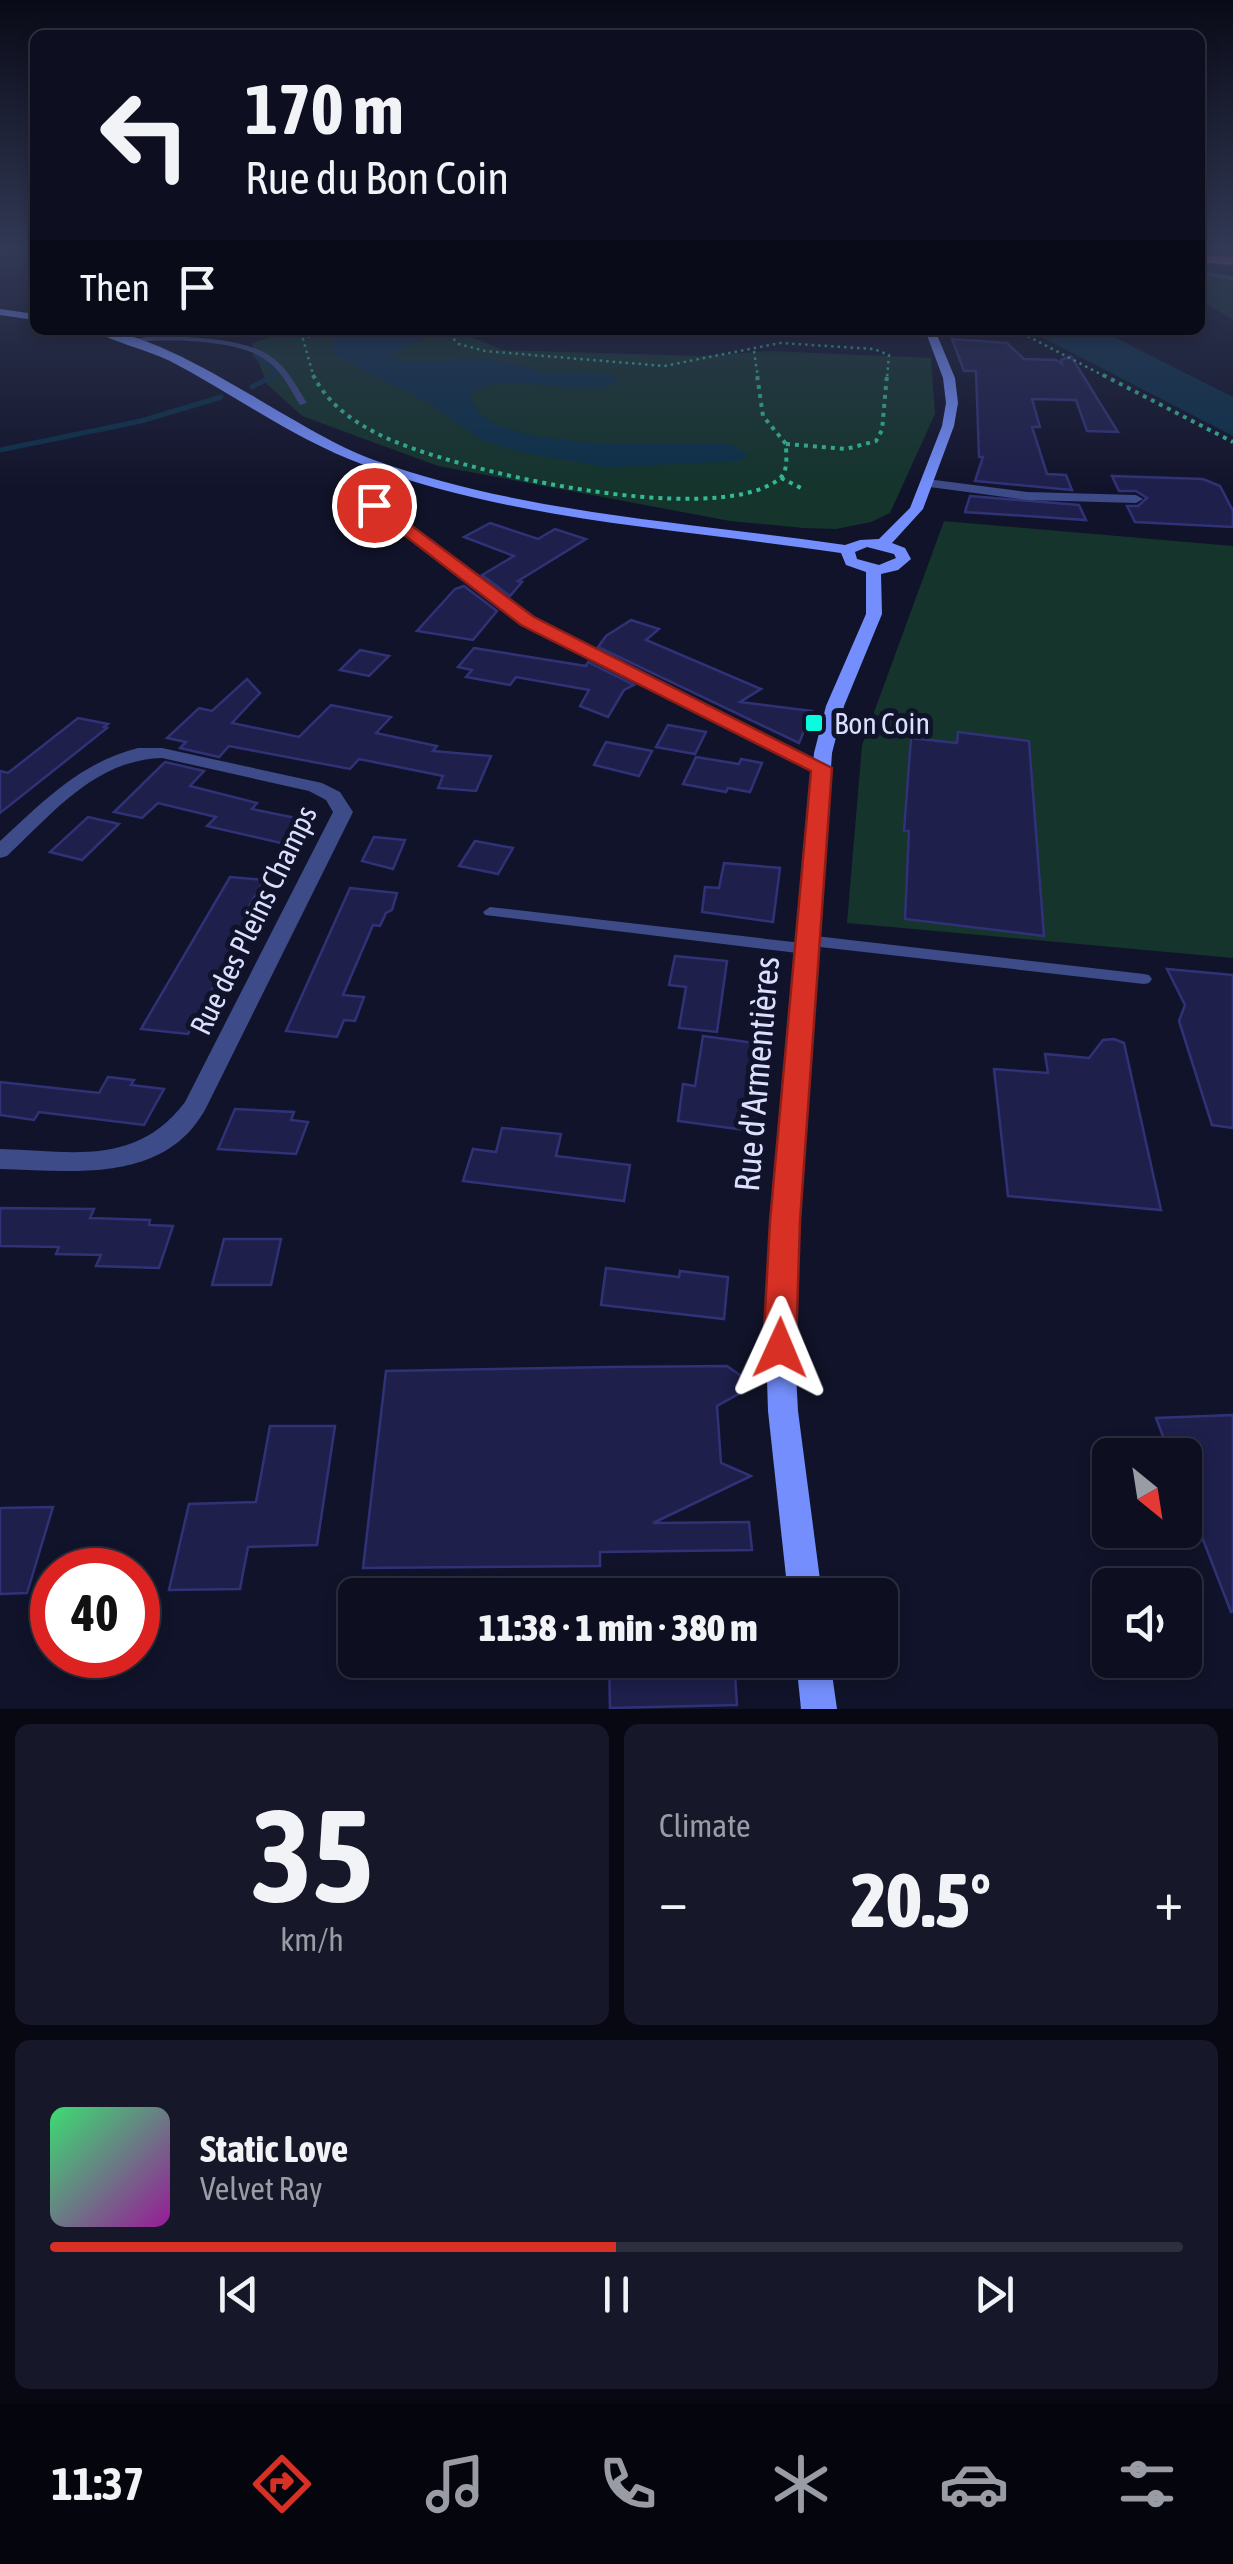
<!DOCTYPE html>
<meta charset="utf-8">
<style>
:root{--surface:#0d0e20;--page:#161729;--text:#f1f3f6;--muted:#9a9ca5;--line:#2d2e3e;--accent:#d93025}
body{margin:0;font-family:"Asap Condensed",sans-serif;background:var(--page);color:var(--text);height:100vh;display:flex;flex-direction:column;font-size:38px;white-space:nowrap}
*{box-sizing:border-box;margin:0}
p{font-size:32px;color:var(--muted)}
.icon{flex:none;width:55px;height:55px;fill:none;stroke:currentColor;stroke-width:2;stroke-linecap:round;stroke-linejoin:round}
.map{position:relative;height:1709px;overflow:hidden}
.details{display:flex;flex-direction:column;gap:15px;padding:15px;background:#070812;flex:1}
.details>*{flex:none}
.hud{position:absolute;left:30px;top:30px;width:1175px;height:305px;border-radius:15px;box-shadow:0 5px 15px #0003,0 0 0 2px var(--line);background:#0d0e20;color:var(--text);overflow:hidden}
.needle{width:65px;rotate:150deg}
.buttons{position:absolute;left:1092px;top:1438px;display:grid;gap:20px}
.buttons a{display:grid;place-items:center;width:110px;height:110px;border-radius:15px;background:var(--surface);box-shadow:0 5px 15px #0003,0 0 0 2px var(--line);font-size:50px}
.speed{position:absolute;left:30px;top:1548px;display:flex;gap:20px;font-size:50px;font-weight:700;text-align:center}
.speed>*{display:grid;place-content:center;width:130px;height:130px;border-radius:50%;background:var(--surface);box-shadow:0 5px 15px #0003,0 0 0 2px var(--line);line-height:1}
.speed .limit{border:15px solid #d22;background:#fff;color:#111}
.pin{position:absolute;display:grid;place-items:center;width:85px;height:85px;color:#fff;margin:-42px;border:5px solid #fff;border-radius:50%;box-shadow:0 2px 10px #0007}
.me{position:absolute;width:110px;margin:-55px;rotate:1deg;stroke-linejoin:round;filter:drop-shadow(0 0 8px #0008)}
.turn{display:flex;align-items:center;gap:35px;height:210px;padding:0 50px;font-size:45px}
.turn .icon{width:130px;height:130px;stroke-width:2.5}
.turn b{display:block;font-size:70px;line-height:85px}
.then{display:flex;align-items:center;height:95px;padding:0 50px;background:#0003;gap:20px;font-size:38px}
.big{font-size:75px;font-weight:800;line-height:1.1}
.details .tile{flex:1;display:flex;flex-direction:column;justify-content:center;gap:15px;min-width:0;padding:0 35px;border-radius:15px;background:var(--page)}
.details .dial{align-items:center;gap:0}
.dial b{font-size:130px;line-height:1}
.song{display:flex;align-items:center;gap:30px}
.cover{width:120px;height:120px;border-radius:15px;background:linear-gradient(135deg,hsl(140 70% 55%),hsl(300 70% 35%))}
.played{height:10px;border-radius:5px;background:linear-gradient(90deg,var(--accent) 50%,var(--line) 50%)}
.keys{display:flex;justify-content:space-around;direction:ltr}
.heat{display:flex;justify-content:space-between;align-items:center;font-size:55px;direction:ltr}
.details .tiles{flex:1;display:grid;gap:15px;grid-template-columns:1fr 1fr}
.tile:last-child{grid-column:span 2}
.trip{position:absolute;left:338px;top:1578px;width:560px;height:100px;border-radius:15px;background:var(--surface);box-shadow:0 5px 15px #0003,0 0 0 2px var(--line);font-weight:800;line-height:100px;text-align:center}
.tab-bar{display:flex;height:160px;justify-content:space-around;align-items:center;background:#05060d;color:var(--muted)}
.tab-bar .icon{width:70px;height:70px}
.tab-bar .selected{color:var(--accent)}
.tab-bar b{font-size:45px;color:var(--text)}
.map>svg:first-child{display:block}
.green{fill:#14342c}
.water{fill:#0c3049}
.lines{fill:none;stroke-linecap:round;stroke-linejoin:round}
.stream{stroke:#0c3049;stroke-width:5}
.building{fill:#1e1f4b;stroke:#303277;stroke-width:2.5}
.path-far1{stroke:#32bb94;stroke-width:2.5;stroke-dasharray:2.5 4;stroke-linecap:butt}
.path{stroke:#32bb94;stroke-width:4;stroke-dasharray:4 5;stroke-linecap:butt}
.lane{fill:#3d4b89;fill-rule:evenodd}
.street{fill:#3d4b89;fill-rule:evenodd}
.secondary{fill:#748ffd;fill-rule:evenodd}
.highway{fill:#fd58cc;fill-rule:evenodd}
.route{fill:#d93025;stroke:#8d1f18;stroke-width:2.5}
.poi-dot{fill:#0afbdd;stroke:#11132a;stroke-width:4}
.labels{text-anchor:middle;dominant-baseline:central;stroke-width:10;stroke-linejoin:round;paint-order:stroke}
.poi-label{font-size:30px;fill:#dbdffe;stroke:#11132a;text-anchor:start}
.street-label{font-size:30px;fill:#dbdffe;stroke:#11132a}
.near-street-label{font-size:35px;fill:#dbdffe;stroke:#11132a}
</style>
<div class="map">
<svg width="1233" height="1709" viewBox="0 0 1233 1709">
<rect width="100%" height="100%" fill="#11132a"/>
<g class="green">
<polygon points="1200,275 1233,279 1233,320 1207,304 1200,304"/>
<polygon points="284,330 455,330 502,350 699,356 770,351 931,358 935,414 890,513 871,522 836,529 803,528 730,521 438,466 302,416 267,384 252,344"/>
<polygon points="944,521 1233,546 1233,958 847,923 862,745"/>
</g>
<g class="water">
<path d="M 347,330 L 417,330 L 425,335 L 424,339 L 390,354 L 402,362 L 487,359 L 549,373 L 602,373 L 616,379 L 614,384 C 569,398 511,368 470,393 C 477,459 685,440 733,445 L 748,455 L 741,461 L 606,467 L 520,452 L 483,441 L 428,403 L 337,356 L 331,346 L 338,333 Z"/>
<polygon points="1028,330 1100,330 1233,397 1233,436"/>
</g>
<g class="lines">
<g class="stream">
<polyline points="252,387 279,373 255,355"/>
<polyline points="0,450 141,421 221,397"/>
</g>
</g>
<g class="building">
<polygon points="952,339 1007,343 1024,359 1056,360 1062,364 1061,360 1071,356 1118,432 1087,431 1076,400 1032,399 1040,427 1032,427 1047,474 1066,475 1072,490 975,481 983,457 979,457 976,371 964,371"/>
<polygon points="1112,476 1203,479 1220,486 1233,511 1233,527 1135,522 1127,506 1138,506 1147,498 1136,491 1119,491"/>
<polygon points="970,496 1079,505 1086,520 965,512"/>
<polygon points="490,523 538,539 555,529 586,539 518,581 522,582 510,596 482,575 514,556 464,537"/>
<polygon points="464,586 497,611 473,640 417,631 455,589"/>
<polygon points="631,620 659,629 646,640 761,689 740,702 812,711 799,743 598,647 606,636"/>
<polygon points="474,648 586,666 588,662 634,685 624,690 608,717 580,706 589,690 516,677 510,685 466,677 472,670 458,667"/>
<polygon points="360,650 389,656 369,676 340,670"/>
<polygon points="247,679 260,693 232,723 299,737 331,705 391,717 376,733 437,746 433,751 491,756 476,791 438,788 443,776 359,759 350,769 229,746 219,757 180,748 186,742 167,738 199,708 212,711"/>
<polygon points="78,718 108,724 104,727 107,728 0,813 0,771 8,773"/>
<polygon points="668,725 706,732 695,754 656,747"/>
<polygon points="958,732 1029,741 1044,936 905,919 909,831 904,831 911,738 957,743"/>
<polygon points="606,742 652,751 639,776 594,765"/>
<polygon points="696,757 739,764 741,759 762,763 750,792 728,788 726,792 683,784"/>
<polygon points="165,762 204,771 190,786 257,803 252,809 311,821 290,845 207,826 216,817 158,803 142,818 114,812"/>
<polygon points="88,817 119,824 82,860 50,852"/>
<polygon points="374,837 405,840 393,869 362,861"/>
<polygon points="475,841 513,848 498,874 459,866"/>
<polygon points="724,863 780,868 773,922 702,912 705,887 719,888"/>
<polygon points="230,877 264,880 247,910 254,911 188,1034 141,1029"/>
<polygon points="350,888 397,893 392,910 386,913 380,926 373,925 343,995 364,997 355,1021 344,1020 337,1037 286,1031"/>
<polygon points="675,956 727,961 717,1032 679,1028 686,987 669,985"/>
<polygon points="1167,969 1233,975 1233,1128 1212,1125 1179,1021 1185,1005"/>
<polygon points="703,1036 769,1045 760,1132 678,1121 683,1084 695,1086"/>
<polygon points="1114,1039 1124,1043 1161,1210 1008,1196 994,1069 1048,1073 1045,1054 1089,1058 1103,1040"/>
<polygon points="108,1077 134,1080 131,1085 164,1089 144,1125 39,1112 34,1120 0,1115 0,1082 99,1093"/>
<polygon points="235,1109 294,1112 291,1120 308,1122 296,1154 218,1149"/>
<polygon points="502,1128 561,1134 556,1156 630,1165 624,1201 463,1181 473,1149 496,1152"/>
<polygon points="0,1208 94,1209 90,1218 150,1220 149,1225 173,1226 159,1268 96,1266 101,1255 56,1254 59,1247 0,1246"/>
<polygon points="224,1239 281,1239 271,1285 212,1285"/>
<polygon points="606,1268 679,1277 680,1271 728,1277 724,1319 601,1305"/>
<polygon points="611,1367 727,1366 740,1375 744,1384 740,1393 717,1406 721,1463 751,1476 653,1523 749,1522 752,1550 600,1552 600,1566 363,1568 386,1371"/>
<polygon points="1233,1415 1233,1611 1231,1612 1185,1493 1185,1455 1170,1455 1156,1418"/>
<polygon points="270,1426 335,1426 317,1545 248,1547 240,1589 169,1590 189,1504 256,1502"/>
<polygon points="53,1507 27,1593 0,1594 0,1508"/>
<polygon points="609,1660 734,1660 737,1705 610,1708"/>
</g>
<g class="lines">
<g class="path-far1">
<polyline points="444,330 459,344 485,351 664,366 780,343 874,349 889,355 887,378"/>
<polyline points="1016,330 1108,378"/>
<polyline points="754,351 758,378"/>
<polyline points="314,378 303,339 322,330"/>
</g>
<g class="path">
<path d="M 313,375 C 328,404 352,421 380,435 C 453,471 710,529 778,480 C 789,472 786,456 786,444 L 763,416 L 757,375"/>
<polyline points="1103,375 1233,442"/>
<polyline points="786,444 846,449 876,441 882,430 887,375"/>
<polyline points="781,478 803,489"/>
</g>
<g class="lane">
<polygon points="1200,271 1233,276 1233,280 1200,275"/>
<path d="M 146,337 C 182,336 243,336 273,358 C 288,369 297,387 307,403 L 300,405 C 290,389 282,371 266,360 C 236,339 169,339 133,342 L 129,340 Z"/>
<polygon points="490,907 802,943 800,940 802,936 807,935 1144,974 1149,975 1152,979 1149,983 1144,984 811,946 813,949 811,953 806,954 485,915 483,912"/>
</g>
<g class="street">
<polygon points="927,479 1027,492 1136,495 1143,499 1136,503 1027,500 922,486 920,483"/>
<polygon points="359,489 369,489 390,511 533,618 831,769 822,775 815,773 521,624 380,517 359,495"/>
<path d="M 138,748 L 162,748 L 322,783 L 340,792 L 353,812 L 206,1108 C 165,1184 74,1171 0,1169 L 0,1149 C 72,1151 136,1167 185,1102 L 333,812 L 326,800 L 309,791 L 162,758 C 95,760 53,813 7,856 L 0,858 L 0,841 C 43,802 79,763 138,748 Z"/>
</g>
<g class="secondary">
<polygon points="0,309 35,314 35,320 0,315"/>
<path d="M 93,330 C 171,330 293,431 374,460 C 524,514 689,522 845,545 L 860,540 L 879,539 L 910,508 L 942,426 L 946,403 L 943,378 L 925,330 L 935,330 L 955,378 L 958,403 L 954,426 L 923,509 L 892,543 L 905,548 L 911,559 L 898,570 L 881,574 L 882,614 L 844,706 L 832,753 L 793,1317 L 798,1411 L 822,1595 L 788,1595 L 768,1411 L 765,1317 L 814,753 L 826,706 L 866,614 L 866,572 L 846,565 L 841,553 C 683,529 515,521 364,465 C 294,439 235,395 170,361 C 145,349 115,343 93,330 ZM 867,547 L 894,554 L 896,558 L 879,565 L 857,559 L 855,552 Z"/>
<polygon points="796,1660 830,1660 837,1709 801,1709"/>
</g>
<polygon class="highway" points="1200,254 1233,257 1233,265 1200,262"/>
</g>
<linearGradient id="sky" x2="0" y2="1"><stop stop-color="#090a17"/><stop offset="0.51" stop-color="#323955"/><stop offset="1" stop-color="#323955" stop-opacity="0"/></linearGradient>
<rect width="1233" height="489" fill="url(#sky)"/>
<polygon class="route" points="369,502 380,502 534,617 832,768 800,1221 796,1348 791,1358 780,1363 768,1358 763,1348 770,1221 811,771 521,625 369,508"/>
<rect class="poi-dot" x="804" y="713" width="20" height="20" rx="5"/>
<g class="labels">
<g class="poi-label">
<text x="834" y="723">Bon Coin</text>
</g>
<g class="street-label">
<text transform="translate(253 920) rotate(-64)">Rue des Pleins Champs</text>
</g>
<g class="near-street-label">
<text transform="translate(756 1074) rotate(-85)">Rue d'Armentières</text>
</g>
</g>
</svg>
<div class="buttons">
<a><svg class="needle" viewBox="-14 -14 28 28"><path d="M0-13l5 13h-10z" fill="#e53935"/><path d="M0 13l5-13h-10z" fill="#9a9ca5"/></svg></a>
<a><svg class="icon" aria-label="sound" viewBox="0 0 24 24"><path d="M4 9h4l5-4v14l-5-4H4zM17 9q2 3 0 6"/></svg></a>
</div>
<div class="speed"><div class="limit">40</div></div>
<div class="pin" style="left:374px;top:505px;background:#d93025"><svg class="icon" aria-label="arrive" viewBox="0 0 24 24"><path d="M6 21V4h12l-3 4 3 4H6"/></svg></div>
<svg class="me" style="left:780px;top:1348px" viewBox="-20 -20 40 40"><path d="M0-17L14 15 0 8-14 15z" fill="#d93025" stroke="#fff" stroke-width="4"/></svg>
<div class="trip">11:38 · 1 min · 380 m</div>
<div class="hud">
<div class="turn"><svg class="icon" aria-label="left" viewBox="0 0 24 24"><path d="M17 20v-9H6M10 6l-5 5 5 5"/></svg><div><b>170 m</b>Rue du Bon Coin</div></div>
<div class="then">Then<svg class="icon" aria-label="arrive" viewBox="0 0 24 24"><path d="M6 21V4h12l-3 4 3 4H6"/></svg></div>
</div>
</div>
<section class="details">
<div class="tiles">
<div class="tile dial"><b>35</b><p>km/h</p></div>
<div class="tile"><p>Climate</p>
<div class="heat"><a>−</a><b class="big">20.5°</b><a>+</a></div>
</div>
<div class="tile">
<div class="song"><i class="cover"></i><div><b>Static Love</b><p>Velvet Ray</p></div></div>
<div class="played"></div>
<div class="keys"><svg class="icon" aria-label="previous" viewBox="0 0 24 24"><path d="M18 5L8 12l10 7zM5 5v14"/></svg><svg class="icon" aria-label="pause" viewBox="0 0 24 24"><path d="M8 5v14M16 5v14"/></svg><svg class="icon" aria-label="next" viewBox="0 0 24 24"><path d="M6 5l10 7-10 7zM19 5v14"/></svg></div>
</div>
</div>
</section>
<nav class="tab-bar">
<b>11:37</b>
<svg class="icon selected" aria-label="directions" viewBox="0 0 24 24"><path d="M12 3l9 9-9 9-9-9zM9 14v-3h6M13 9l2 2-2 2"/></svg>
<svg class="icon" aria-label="music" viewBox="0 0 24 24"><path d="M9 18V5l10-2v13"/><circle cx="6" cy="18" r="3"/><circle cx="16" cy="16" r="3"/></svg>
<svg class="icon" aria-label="phone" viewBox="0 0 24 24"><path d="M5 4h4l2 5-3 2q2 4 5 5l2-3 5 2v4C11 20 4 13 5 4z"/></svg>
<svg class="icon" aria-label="climate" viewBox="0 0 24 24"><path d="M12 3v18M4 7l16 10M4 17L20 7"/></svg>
<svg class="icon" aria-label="car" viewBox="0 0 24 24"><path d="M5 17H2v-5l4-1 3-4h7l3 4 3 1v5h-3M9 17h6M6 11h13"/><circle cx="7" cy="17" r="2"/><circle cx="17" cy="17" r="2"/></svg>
<svg class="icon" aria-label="filters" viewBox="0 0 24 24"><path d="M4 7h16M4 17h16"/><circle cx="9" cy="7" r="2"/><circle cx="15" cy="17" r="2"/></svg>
</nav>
